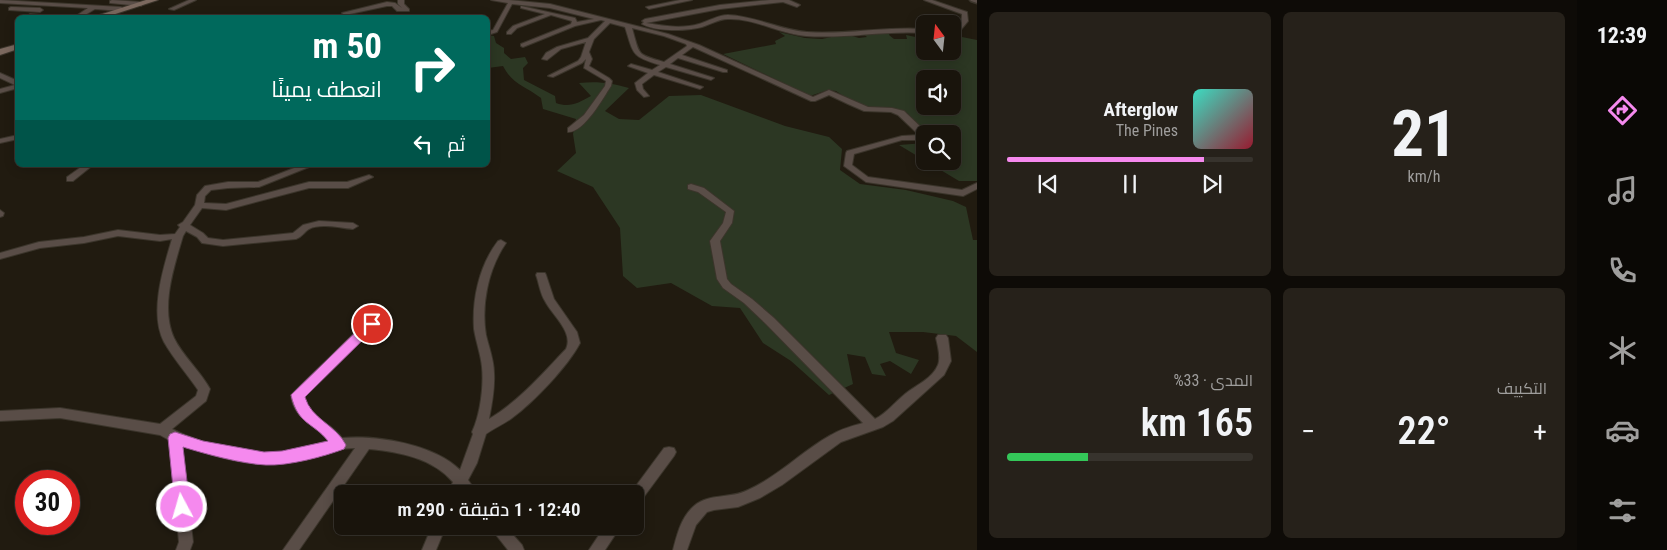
<!DOCTYPE html>
<html lang="ar">
<meta charset="utf-8">
<style>
:root{--surface:#19140c;--page:#26211a;--text:#f1f3f6;--muted:#9f9e9d;--line:#37332d;--accent:#f589ee}
body{margin:0;font-family:"Roboto Condensed",Cairo,sans-serif;background:var(--page);color:var(--text);direction:rtl;height:100vh;display:flex;flex-direction:column;font-size:19px;white-space:nowrap}
*{box-sizing:border-box;margin:0}
p{font-size:16px;color:var(--muted)}
.icon{flex:none;width:28px;height:28px;fill:none;stroke:currentColor;stroke-width:2;stroke-linecap:round;stroke-linejoin:round}
.map{position:relative;flex:1;overflow:hidden;direction:ltr}
.details{display:flex;flex-direction:column;gap:12px;padding:12px;background:#0e0b07;width:600px}
.details>*{flex:none}
.hud{position:absolute;left:15px;top:15px;width:475px;height:152px;border-radius:8px;box-shadow:0 2px 12px #0003,0 0 0 1px var(--line);direction:rtl;background:#00695c;color:#fff;overflow:hidden}
.needle{width:32px;rotate:345deg}
.buttons{position:absolute;left:916px;top:15px;display:grid;gap:10px}
.buttons a{display:grid;place-items:center;width:45px;height:45px;border-radius:8px;background:var(--surface);box-shadow:0 2px 12px #0003,0 0 0 1px var(--line);font-size:25px}
.speed{position:absolute;left:15px;top:470px;display:flex;gap:10px;font-size:25px;font-weight:700;text-align:center}
.speed>*{display:grid;place-content:center;width:65px;height:65px;border-radius:50%;background:var(--surface);box-shadow:0 2px 12px #0003,0 0 0 1px var(--line);line-height:1}
.speed .limit{border:8px solid #d22;background:#fff;color:#111}
.pin{position:absolute;display:grid;place-items:center;width:42px;height:42px;color:#fff;margin:-21px;border:2px solid #fff;border-radius:50%;box-shadow:0 1px 5px #0007}
.me{position:absolute;width:55px;margin:-28px;rotate:354deg;stroke-linejoin:round;filter:drop-shadow(0 0 4px #0008)}
.turn{display:flex;align-items:center;gap:18px;height:105px;padding:0 25px;font-size:22px}
.turn .icon{width:65px;height:65px;stroke-width:2.5}
.turn b{display:block;font-size:35px;line-height:42px}
.then{display:flex;align-items:center;height:48px;padding:0 25px;background:#0003;gap:10px;font-size:19px}
.big{font-size:38px;font-weight:600;line-height:1.1}
.details .widget{flex:1;display:flex;flex-direction:column;justify-content:center;gap:8px;min-width:0;padding:0 18px;border-radius:8px;background:var(--page)}
.details .dial{align-items:center;gap:0}
.dial b{font-size:65px;line-height:1}
.song{display:flex;align-items:center;gap:15px}
.cover{width:60px;height:60px;border-radius:8px;background:linear-gradient(135deg,hsl(170 70% 55%),hsl(350 70% 35%))}
.played{height:5px;border-radius:2px;background:linear-gradient(90deg,var(--accent) 80%,var(--line) 80%)}
.keys{display:flex;justify-content:space-around;direction:ltr}
.heat{display:flex;justify-content:space-between;align-items:center;font-size:28px;direction:ltr}
.charge{height:8px;border-radius:4px;background:linear-gradient(90deg,#34c759 33%,var(--line) 0)}
.details .tiles{flex:1;display:grid;gap:12px;grid-template-columns:repeat(2,1fr)}
.trip{position:absolute;left:334px;top:485px;width:310px;height:50px;border-radius:8px;background:var(--surface);box-shadow:0 2px 12px #0003,0 0 0 1px var(--line);font-weight:600;line-height:50px;text-align:center;direction:rtl}
main{display:flex;flex:1;min-height:0}
.tab-bar{display:flex;flex-direction:column;width:90px;justify-content:space-around;align-items:center;background:#0a0805;color:var(--muted)}
.tab-bar .icon{width:35px;height:35px}
.tab-bar .current{color:var(--accent)}
.tab-bar b{font-size:22px;color:var(--text)}
.map>svg:first-child{display:block}
.green{fill:#2c3723;fill-rule:evenodd}
.lines{fill:none;stroke-linecap:round;stroke-linejoin:round}
.minor-casing{stroke:#3b352b;stroke-width:2}
.tertiary-casing{stroke:#3b352b;stroke-width:3}
.secondary-casing{stroke:#3b352b;stroke-width:2}
.minor{fill:#594d47;fill-rule:evenodd}
.tertiary{fill:#594d47;fill-rule:evenodd}
.secondary{fill:#7c695f;fill-rule:evenodd}
.route{fill:#f589ee;stroke:#9f599b}
</style>
<main>
<nav class="tab-bar">
<b>12:39</b>
<svg class="icon current" aria-label="directions" viewBox="0 0 24 24"><path d="M12 3l9 9-9 9-9-9zM9 14v-3h6M13 9l2 2-2 2"/></svg>
<svg class="icon" aria-label="music" viewBox="0 0 24 24"><path d="M9 18V5l10-2v13"/><circle cx="6" cy="18" r="3"/><circle cx="16" cy="16" r="3"/></svg>
<svg class="icon" aria-label="phone" viewBox="0 0 24 24"><path d="M5 4h4l2 5-3 2q2 4 5 5l2-3 5 2v4C11 20 4 13 5 4z"/></svg>
<svg class="icon" aria-label="climate" viewBox="0 0 24 24"><path d="M12 3v18M4 7l16 10M4 17L20 7"/></svg>
<svg class="icon" aria-label="car" viewBox="0 0 24 24"><path d="M5 17H2v-5l4-1 3-4h7l3 4 3 1v5h-3M9 17h6M6 11h13"/><circle cx="7" cy="17" r="2"/><circle cx="17" cy="17" r="2"/></svg>
<svg class="icon" aria-label="filters" viewBox="0 0 24 24"><path d="M4 7h16M4 17h16"/><circle cx="9" cy="7" r="2"/><circle cx="15" cy="17" r="2"/></svg>
</nav>
<section class="details">
<div class="tiles">
<div class="widget dial"><b>21</b><p>km/h</p></div>
<div class="widget">
<div class="song"><i class="cover"></i><div><b>Afterglow</b><p>The Pines</p></div></div>
<div class="played"></div>
<div class="keys"><svg class="icon" aria-label="previous" viewBox="0 0 24 24"><path d="M18 5L8 12l10 7zM5 5v14"/></svg><svg class="icon" aria-label="pause" viewBox="0 0 24 24"><path d="M8 5v14M16 5v14"/></svg><svg class="icon" aria-label="next" viewBox="0 0 24 24"><path d="M6 5l10 7-10 7zM19 5v14"/></svg></div>
</div>
<div class="widget"><p>التكييف</p>
<div class="heat"><a>−</a><b class="big">22°</b><a>+</a></div>
</div>
<div class="widget"><p>المدى · 33%</p><b class="big">165 km</b><div class="charge"></div></div>
</div>
</section>
<div class="map">
<svg width="977" height="550" viewBox="0 0 977 550">
<rect width="100%" height="100%" fill="#211b10"/>
<g class="green">
<path d="M 891,31 L 889,35 L 894,39 L 907,39 L 906,35 L 925,39 L 925,51 L 952,51 L 953,41 L 962,37 L 977,40 L 977,181 L 959,181 L 899,145 L 925,143 L 925,161 L 952,161 L 952,134 L 928,134 L 907,115 L 893,108 L 868,107 L 851,101 L 836,91 L 828,90 L 810,96 L 723,54 L 776,44 L 775,41 L 785,36 L 779,32 L 805,38 L 822,39 L 845,34 L 859,38 L 867,37 L 862,33 ZM 925,79 L 952,79 L 952,106 L 925,106 Z"/>
<path d="M 488,35 L 494,36 L 496,43 L 504,48 L 504,53 L 511,59 L 525,57 L 528,63 L 523,68 L 524,80 L 555,96 L 556,103 C 570,108 578,103 591,96 L 579,83 C 598,81 611,83 629,88 L 605,111 L 619,119 L 639,120 L 669,96 L 701,95 L 785,126 L 829,137 L 842,149 L 840,170 L 860,184 L 906,190 L 953,201 L 966,207 L 973,240 L 977,240 L 977,352 L 956,336 L 923,332 L 889,332 L 896,353 L 919,360 L 911,374 L 890,361 L 880,364 L 886,376 L 872,374 L 865,357 L 847,354 L 853,384 L 829,395 L 791,361 L 763,343 L 740,308 L 712,306 L 671,283 L 637,288 L 623,276 L 620,228 L 593,187 L 557,171 L 576,153 L 573,134 L 576,119 L 543,109 L 541,98 C 524,85 513,85 503,66 L 488,68 Z"/>
</g>
<g class="lines">
<defs>
<g id="minor">
<polygon points="0,0 121,7 124,9 121,11 95,9 80,18 73,18 88,8 0,3"/>
<polygon points="112,0 141,2 144,4 141,6 110,3 110,1"/>
<polygon points="189,0 196,0 174,10 169,9"/>
<polygon points="398,0 404,0 404,4 409,9 409,11 397,11 392,6 387,6 345,15 342,13 387,2 395,3 402,8 398,4"/>
<path d="M 491,0 L 509,0 L 550,4 L 668,34 L 699,45 L 813,97 L 829,90 L 868,107 L 892,108 L 904,111 L 927,133 L 925,134 L 925,138 L 919,140 L 902,140 L 854,154 L 852,165 L 868,177 L 962,190 L 977,183 L 977,189 L 963,196 L 866,182 L 844,166 L 846,153 L 847,151 L 902,136 L 919,135 L 898,115 L 891,112 L 864,111 L 848,104 L 829,95 L 815,101 L 811,101 L 693,47 L 682,55 L 727,70 L 727,72 L 723,72 L 678,58 L 670,64 L 714,78 L 711,80 L 666,67 L 658,72 L 703,87 L 700,89 L 654,75 L 642,84 L 643,89 L 649,96 L 644,97 L 637,90 L 635,83 L 648,73 L 628,66 L 631,64 L 652,70 L 660,65 C 631,56 634,55 625,27 L 610,23 L 594,39 L 589,52 L 592,59 L 589,66 L 609,78 L 612,81 L 611,86 C 603,98 584,133 568,132 L 568,128 L 584,115 L 605,86 L 606,81 L 584,68 L 586,59 L 582,63 L 553,77 L 548,76 L 578,61 L 581,57 L 586,42 L 561,49 L 547,60 L 542,59 L 546,53 L 557,47 L 588,38 L 605,21 L 601,20 L 575,26 L 523,47 L 521,46 L 521,44 L 571,24 L 572,21 L 551,15 L 517,28 L 511,34 L 507,34 L 507,32 L 513,26 L 545,14 L 521,8 L 521,6 L 575,18 L 577,22 L 594,19 L 550,8 L 512,4 L 497,32 L 488,35 L 488,31 L 493,30 L 508,3 ZM 632,28 L 664,36 L 686,44 L 687,46 L 664,62 C 636,54 640,56 632,28 Z"/>
<polygon points="680,0 692,0 649,9 646,7"/>
<path d="M 770,0 L 789,0 L 800,5 L 797,7 L 783,2 L 720,9 L 646,23 C 663,26 682,29 699,24 C 709,21 718,15 728,15 C 755,16 780,30 807,32 C 846,35 885,26 925,29 L 925,33 C 885,30 846,39 806,36 C 779,34 755,18 728,19 C 719,19 711,24 702,27 C 687,31 656,32 642,24 L 644,22 L 642,21 L 645,19 L 720,5 Z"/>
<path d="M 924,0 L 932,0 L 967,12 L 968,21 L 959,32 L 952,34 L 952,30 C 960,28 962,21 962,14 Z"/>
<polygon points="11,7 40,8 43,10 40,12 9,10 9,8"/>
<polygon points="30,14 52,16 54,18 28,17 27,16"/>
<polygon points="0,73 18,81 18,88 0,93 0,89 15,85 0,78"/>
<polygon points="18,135 18,139 0,143 0,139"/>
<polygon points="84,165 93,165 73,181 67,181 67,177"/>
<path d="M 302,165 L 314,165 L 259,187 L 228,188 L 211,190 L 205,196 L 204,203 L 226,204 L 309,182 L 347,182 L 369,175 L 373,177 L 348,188 L 309,188 L 226,210 L 202,208 L 190,225 L 203,233 L 208,238 L 223,240 L 293,233 L 303,225 L 319,221 L 353,223 L 358,226 L 353,229 C 341,228 320,223 309,229 C 304,232 302,237 296,239 L 223,246 L 202,243 L 197,237 L 186,231 L 183,236 C 174,267 160,307 174,338 C 182,355 201,372 210,389 L 206,401 L 172,429 C 201,444 251,457 284,452 C 300,450 314,444 329,441 C 316,425 293,419 291,395 L 367,321 L 375,321 L 376,324 L 375,327 L 303,396 C 305,416 332,423 342,438 C 377,435 434,444 460,470 L 473,434 L 472,432 C 480,415 484,387 482,367 C 481,355 476,342 474,329 C 472,299 479,266 498,241 L 501,240 L 506,243 C 488,269 481,305 486,335 C 489,348 494,360 494,373 C 495,388 492,404 489,419 C 519,401 542,374 566,349 C 574,332 552,315 545,301 C 540,293 539,283 536,275 L 537,273 L 545,273 L 546,275 L 554,299 L 577,332 L 580,343 C 568,366 534,402 512,418 C 504,424 494,428 486,434 L 477,463 L 468,480 L 478,494 L 447,494 L 453,482 C 432,458 400,452 369,449 L 299,550 L 283,550 L 355,448 C 330,448 308,460 284,463 C 251,468 213,456 182,445 L 193,542 L 190,550 L 176,550 L 179,542 L 169,440 L 160,435 L 60,418 L 0,421 L 0,411 L 60,408 L 160,424 L 196,396 L 198,390 C 187,374 173,358 164,342 C 149,313 163,269 172,239 L 160,241 L 118,236 L 84,243 L 40,248 L 0,259 L 0,253 L 39,242 L 84,237 L 118,230 L 160,235 L 175,234 L 180,227 L 178,225 L 183,222 L 195,205 L 197,195 L 205,186 L 228,182 L 258,182 Z"/>
<path d="M 691,184 L 704,188 L 734,211 L 732,223 L 720,241 L 727,279 L 731,284 L 752,299 L 774,318 L 875,419 C 887,413 895,402 905,394 C 916,385 932,379 938,365 C 941,357 938,347 936,338 L 938,335 L 946,335 L 948,338 L 951,361 L 944,375 L 893,421 L 883,427 L 841,442 L 782,485 L 760,498 L 738,507 L 714,510 L 707,512 L 696,525 L 687,550 L 673,550 C 677,535 681,517 694,506 C 709,493 731,499 748,490 C 779,476 802,451 831,435 C 841,429 852,426 863,423 L 766,324 L 744,303 L 723,288 L 717,279 L 710,241 L 723,223 L 726,212 L 698,192 L 688,189 L 688,185 Z"/>
<polygon points="0,210 4,213 3,216 0,217"/>
<polygon points="669,447 674,448 676,452 674,456 640,502 635,504 635,494 630,494 664,448"/>
<polygon points="432,526 446,526 436,550 422,550"/>
<polygon points="489,526 505,526 522,545 524,550 508,550"/>
<polygon points="605,526 621,526 605,550 589,550"/>
</g>
<polygon id="tertiary" points="970,0 977,0 977,3 971,1"/>
<g id="secondary">
<polygon points="146,0 158,0 103,18 90,18"/>
<polygon points="18,44 18,49 0,55 0,49"/>
</g>
</defs>
<use href="#minor" class="minor-casing"/>
<use href="#tertiary" class="tertiary-casing"/>
<use href="#secondary" class="secondary-casing"/>
<use href="#minor" class="minor"/>
<use href="#tertiary" class="tertiary"/>
<use href="#secondary" class="secondary"/>
</g>
<path class="route" d="M 372,320 L 378,324 L 376,327 L 305,397 C 311,419 336,425 346,445 L 344,449 C 323,457 288,466 266,465 C 243,464 205,454 183,447 L 190,507 L 188,512 L 182,514 L 177,512 L 175,507 L 168,438 L 170,434 L 175,432 L 203,441 L 264,452 L 282,451 L 328,441 C 313,422 298,425 291,395 L 367,321 Z"/>
</svg>
<div class="buttons">
<a><svg class="needle" viewBox="-14 -14 28 28"><path d="M0-13l5 13h-10z" fill="#e53935"/><path d="M0 13l5-13h-10z" fill="#9f9e9d"/></svg></a>
<a><svg class="icon" aria-label="sound" viewBox="0 0 24 24"><path d="M4 9h4l5-4v14l-5-4H4zM17 9q2 3 0 6"/></svg></a>
<a><svg class="icon" aria-label="search" viewBox="0 0 24 24"><circle cx="10" cy="10" r="6"/><path d="M15 15l6 6"/></svg></a>
</div>
<div class="speed"><div class="limit">30</div></div>
<div class="pin" style="left:372px;top:324px;background:#d93025"><svg class="icon" aria-label="arrive" viewBox="0 0 24 24"><path d="M6 21V4h12l-3 4 3 4H6"/></svg></div>
<svg class="me" style="left:182px;top:507px" viewBox="-20 -20 40 40"><circle r="17" fill="#f589ee" stroke="#fff" stroke-width="3"/><path d="M0-11L8 9 0 5-8 9z" fill="#fff"/></svg>
<div class="trip">12:40 · 1 دقيقة · 290 m</div>
<div class="hud">
<div class="turn"><svg class="icon" aria-label="right" viewBox="0 0 24 24"><path d="M7 20v-9h11M14 6l5 5-5 5"/></svg><div><b>50 m</b>انعطف يمينًا</div></div>
<div class="then">ثم<svg class="icon" aria-label="left" viewBox="0 0 24 24"><path d="M17 20v-9H6M10 6l-5 5 5 5"/></svg></div>
</div>
</div>
</main>
